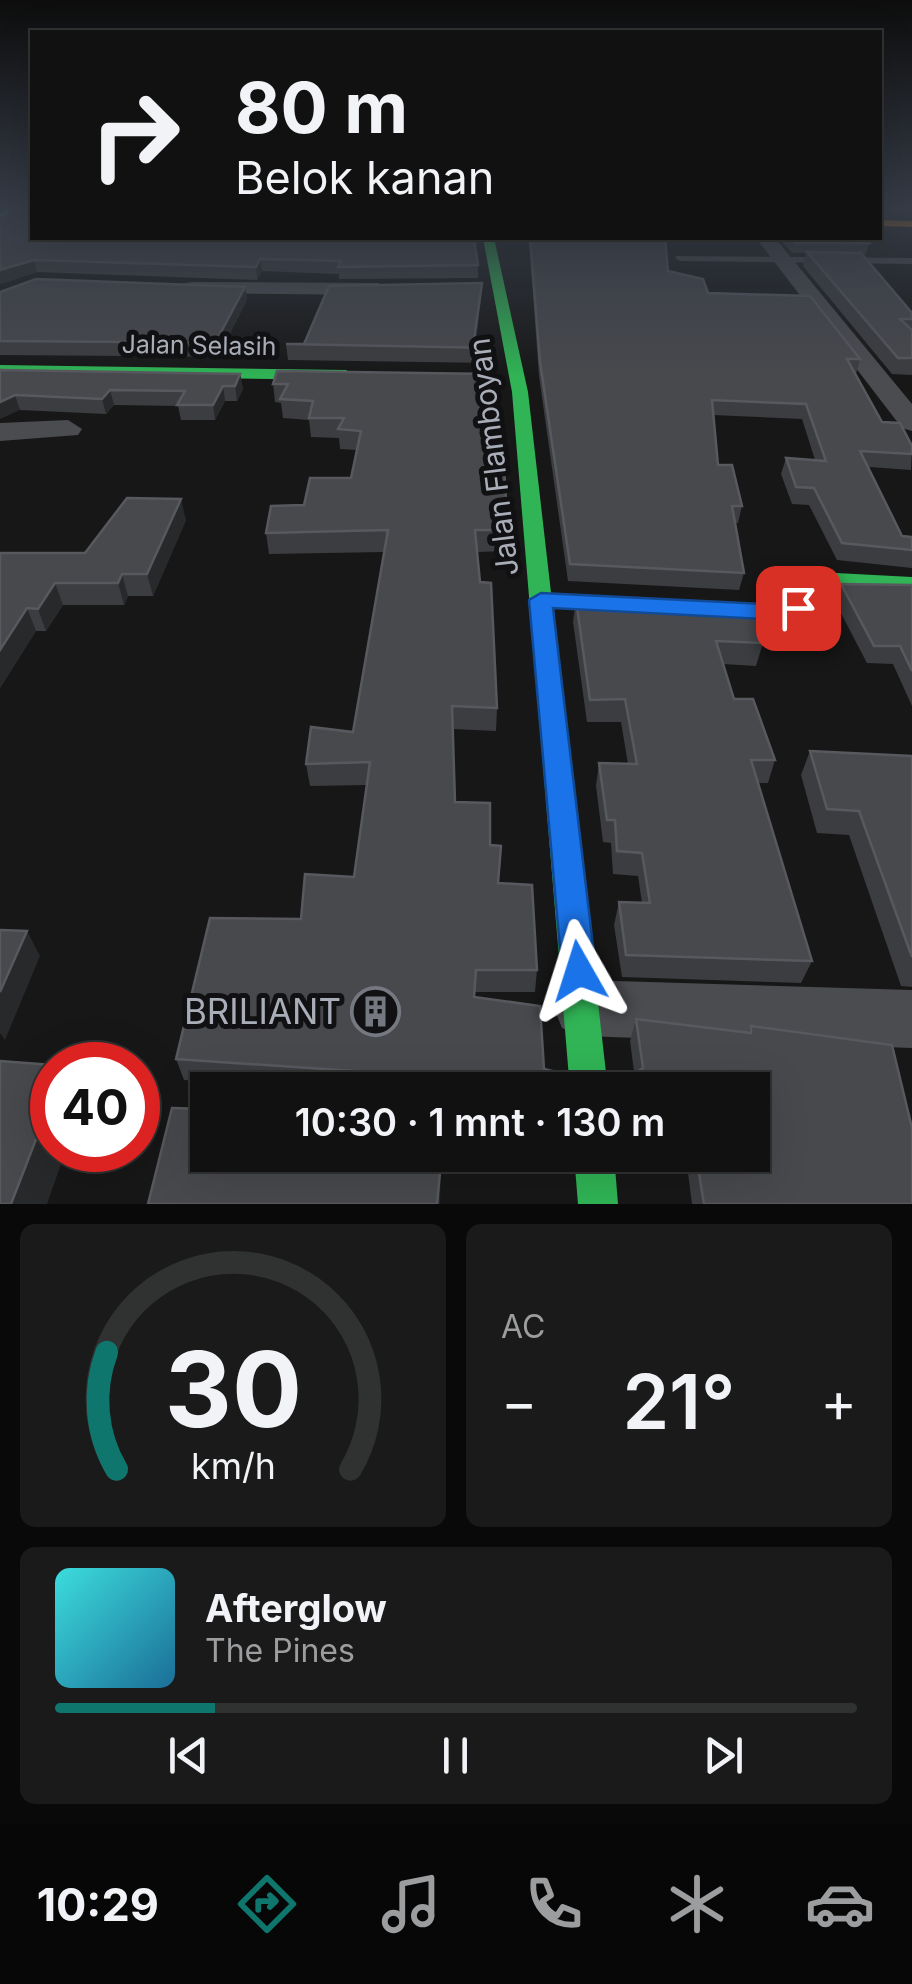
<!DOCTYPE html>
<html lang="id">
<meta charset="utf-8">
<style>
:root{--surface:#111;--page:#1a1a1a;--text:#f1f3f6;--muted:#9c9d9f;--line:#303131;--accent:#0f766e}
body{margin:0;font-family:Inter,sans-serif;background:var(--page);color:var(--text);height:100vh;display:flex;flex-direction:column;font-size:38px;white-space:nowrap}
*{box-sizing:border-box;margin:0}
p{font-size:32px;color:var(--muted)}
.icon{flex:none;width:55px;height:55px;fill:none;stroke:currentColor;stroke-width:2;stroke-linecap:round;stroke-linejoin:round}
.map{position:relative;height:1204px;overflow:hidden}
.drawer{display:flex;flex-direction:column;gap:20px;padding:20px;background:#090909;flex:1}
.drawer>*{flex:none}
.hud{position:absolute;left:30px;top:30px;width:852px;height:210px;border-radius:0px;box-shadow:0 10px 40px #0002,0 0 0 2px var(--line);background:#111;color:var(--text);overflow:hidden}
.speed{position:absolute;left:30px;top:1042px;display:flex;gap:20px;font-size:50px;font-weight:700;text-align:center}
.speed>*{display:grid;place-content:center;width:130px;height:130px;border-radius:50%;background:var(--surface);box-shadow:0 10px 40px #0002,0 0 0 2px var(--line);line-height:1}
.speed .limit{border:15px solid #d22;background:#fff;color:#111}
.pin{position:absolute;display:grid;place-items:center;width:85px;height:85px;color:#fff;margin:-42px;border-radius:20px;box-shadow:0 5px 15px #0006}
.me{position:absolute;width:110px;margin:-55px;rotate:354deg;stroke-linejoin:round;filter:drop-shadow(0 0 8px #0008)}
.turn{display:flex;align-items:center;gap:35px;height:210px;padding:0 40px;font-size:45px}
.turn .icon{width:130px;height:130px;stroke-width:2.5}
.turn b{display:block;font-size:70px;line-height:85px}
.big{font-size:75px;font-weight:600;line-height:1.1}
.drawer .widget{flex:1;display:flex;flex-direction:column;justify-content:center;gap:15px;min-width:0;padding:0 35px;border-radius:15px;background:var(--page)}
.drawer .dial{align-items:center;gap:0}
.dial svg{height:260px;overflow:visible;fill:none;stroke:var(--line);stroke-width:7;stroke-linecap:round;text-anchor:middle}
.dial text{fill:var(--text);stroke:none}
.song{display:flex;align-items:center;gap:30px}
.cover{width:120px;height:120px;border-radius:15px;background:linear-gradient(135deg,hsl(180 70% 55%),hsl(200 70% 35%))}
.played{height:10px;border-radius:5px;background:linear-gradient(90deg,var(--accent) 20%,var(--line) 20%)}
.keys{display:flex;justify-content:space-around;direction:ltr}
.heat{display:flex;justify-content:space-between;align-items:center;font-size:55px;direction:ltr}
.drawer .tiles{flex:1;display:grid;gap:20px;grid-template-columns:1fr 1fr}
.widget:last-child{grid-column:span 2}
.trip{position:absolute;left:190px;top:1072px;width:580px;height:100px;border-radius:0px;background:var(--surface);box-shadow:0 10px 40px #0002,0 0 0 2px var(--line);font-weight:600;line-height:100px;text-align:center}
.tabs{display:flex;height:160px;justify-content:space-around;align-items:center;background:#070707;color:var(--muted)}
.tabs .icon{width:70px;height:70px}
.tabs .on{color:var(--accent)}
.tabs b{font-size:45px;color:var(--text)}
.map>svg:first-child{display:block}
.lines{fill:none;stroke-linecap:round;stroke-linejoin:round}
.lane{fill:#4b4c50;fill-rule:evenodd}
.street{fill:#4b4c50;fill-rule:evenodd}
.fast{fill:#30b455;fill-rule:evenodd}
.slow{fill:#ff9f0a;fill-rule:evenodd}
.wall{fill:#3c3d40}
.shaded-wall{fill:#28292a}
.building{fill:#48494d;stroke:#57595e;stroke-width:2.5}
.route{fill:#1a73e8;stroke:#114b97;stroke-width:2.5}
.labels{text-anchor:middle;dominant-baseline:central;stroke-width:10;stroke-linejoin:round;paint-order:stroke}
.far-street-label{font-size:25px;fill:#a8adb8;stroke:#111113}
.street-label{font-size:30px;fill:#a8adb8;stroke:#111113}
.near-poi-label{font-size:35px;fill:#a8adb8;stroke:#111113;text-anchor:end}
</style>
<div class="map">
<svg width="912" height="1204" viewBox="0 0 912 1204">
<rect width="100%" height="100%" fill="#171717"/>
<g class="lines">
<polygon class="lane" points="676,256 912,258 912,264 680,261 675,258"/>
<g class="street">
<polygon points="756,238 775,238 912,404 912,431 902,428"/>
<polygon points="193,282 378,283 389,289 378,295 185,293 185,283"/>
<polygon points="68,420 82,429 78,435 0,441 0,423"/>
<polygon points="583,980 912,990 912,1048 583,1036 562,1028 554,1008 562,988"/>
</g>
<g class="fast">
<polygon points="4,209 16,209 0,222 0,213"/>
<polygon points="483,238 494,238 528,392 608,1090 570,1090 512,392"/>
<polygon points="0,365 346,370 354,375 346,380 0,375"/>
<polygon points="817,572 912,577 912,591 823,586 806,613 783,620 682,614 671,607 682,600 782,606 790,603 809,574"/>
<polygon points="574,1155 614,1155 618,1204 578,1204"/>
</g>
<polygon class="slow" points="880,220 912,221 912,227 880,226"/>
</g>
<g class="wall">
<polygon points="881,210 912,210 912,213 883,211"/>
<polygon points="32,238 478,265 478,278 339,279 339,274 262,271 257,280 37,272 0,284"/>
<polygon points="509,238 665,238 668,271 708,293 860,359 856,374 882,422 912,446 911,470 869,467 902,536 912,537 912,568 837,560 809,505 792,504 781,474 786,458 815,460 802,419 713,415 718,465 742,506 738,523 735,523 744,573 739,590 568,581 539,376 529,239"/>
<polygon points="779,238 863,238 869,243 866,254 861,254 912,313 912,375 892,374 803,266 806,253 792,253"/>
<polygon points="245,287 247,300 229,335 230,342 255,343 257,357 0,355 0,292"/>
<polygon points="481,297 476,340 493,348 493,363 288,360 286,344 304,344"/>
<polygon points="0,370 240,374 243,389 237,401 225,401 215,420 181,420 178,406 114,405 106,414 20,410"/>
<polygon points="277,371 492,421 508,530 507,551 477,552 480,582 497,708 496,731 453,729 455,802 490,845 499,883 537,970 535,992 475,992 475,997 544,1069 562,1085 561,1090 333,1090 184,1080 176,1059 301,919 354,877 367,785 310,786 306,764 353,732 384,552 269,554 266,533 304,505 351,478 357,450 340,449 339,438 311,437 309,420 283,418 281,403 275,402 273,384"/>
<polygon points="186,520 153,596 128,596 124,605 63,605 46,631 36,631 0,688 0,553 85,553"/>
<polygon points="841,584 912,585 912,706 893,664 867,663 835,602"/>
<polygon points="576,600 763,643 756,666 723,664 734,699 775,760 768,783 758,783 812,961 801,983 622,977 614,925 619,902 642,903 638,876 613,874 611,843 603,842 596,786 599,763 628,764 621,722 587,722 573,622"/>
<polygon points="810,751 912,756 912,987 901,986 849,835 817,833 801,775"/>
<polygon points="636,1019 748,1033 751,1026 912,1204 692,1204 687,1165 671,1164 670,1155 752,1155 752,1090 632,1090 635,1079 630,1041"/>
</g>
<g class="shaded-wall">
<polygon points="260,259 262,271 257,280 256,267"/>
<polygon points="34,260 37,272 0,284 0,270"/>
<polygon points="482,283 481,297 475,347 474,340"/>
<polygon points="245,287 247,300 229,335 230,343 221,343 220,334"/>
<polygon points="240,374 243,389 237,401 235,386"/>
<polygon points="223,386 225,401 215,420 213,405"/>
<polygon points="110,390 114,405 106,414 102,399"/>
<polygon points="15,395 20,410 0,419 0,402"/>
<polygon points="181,499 186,520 153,596 147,574"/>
<polygon points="122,574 128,596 124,605 118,583"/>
<polygon points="55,583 63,605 46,631 38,609"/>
<polygon points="27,608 36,631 0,688 0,650"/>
<polygon points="27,931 40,956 5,1040 0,1033 0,992"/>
<polygon points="52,1098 52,1150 66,1150 47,1204 11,1204"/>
<polygon points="441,1162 440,1204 437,1204"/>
</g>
<g class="building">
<polygon points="14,210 32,210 32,238 474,238 478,265 338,267 341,261 260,259 256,267 34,260 0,270 0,218 8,215"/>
<polygon points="530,238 665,238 668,271 703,279 708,293 810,296 860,359 847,359 882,422 900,423 912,446 912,454 860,451 902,536 912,537 912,550 842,543 814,488 796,487 786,458 826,461 806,404 712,400 718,465 732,465 742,506 732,506 744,573 570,564 540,362"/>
<polygon points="790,238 863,238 869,243 795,243"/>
<polygon points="807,252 861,253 912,313 912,319 900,319 912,330 912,358 898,358"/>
<polygon points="36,279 245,287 220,334 229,334 224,341 255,343 0,341 0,292"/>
<polygon points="482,283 474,340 492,340 493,348 286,344 304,344 329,286"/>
<polygon points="0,370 240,374 235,386 223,386 213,405 177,405 185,391 110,390 102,399 15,395 0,402"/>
<polygon points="277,371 493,374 492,421 501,421 508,530 475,530 480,582 491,583 497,708 452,706 455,802 490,803 490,845 501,846 498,883 532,885 537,970 476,970 474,997 540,1006 544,1069 561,1073 562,1085 176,1059 210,918 301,919 305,874 354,877 370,762 306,764 311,727 353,732 388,530 266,533 271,506 304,505 310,478 351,478 361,431 338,429 344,418 309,418 313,401 280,399 288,384 273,384"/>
<polygon points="127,498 181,499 147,574 122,574 118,583 55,583 38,609 27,608 0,650 0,553 85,553"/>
<polygon points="841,584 912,585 912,671 900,646 874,646"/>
<polygon points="576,600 754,610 763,643 716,641 734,699 753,699 775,760 751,760 812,961 626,955 619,902 650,903 642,853 617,851 615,820 607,820 599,763 637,764 625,699 590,700"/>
<polygon points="810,751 912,756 912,957 859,811 827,809"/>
<polygon points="0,930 27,931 0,992"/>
<polygon points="636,1019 751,1033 751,1026 892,1045 912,1128 912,1204 704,1204 696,1155 752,1155 752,1090 637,1090 637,1072 643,1068"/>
<polygon points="0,1061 52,1065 52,1098 11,1204 0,1204"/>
<polygon points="172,1108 208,1109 208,1155 398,1155 441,1162 437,1204 148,1204"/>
</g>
<linearGradient id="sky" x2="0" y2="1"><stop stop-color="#0d0d0d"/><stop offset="0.55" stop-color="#363c47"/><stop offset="1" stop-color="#363c47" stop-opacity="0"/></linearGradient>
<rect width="912" height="378" fill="url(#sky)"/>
<polygon class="route" points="541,593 782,605 798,601 810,608 783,620 553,608 596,971 591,983 579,987 567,983 562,971 529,600"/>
<defs>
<symbol id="building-ring" viewBox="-11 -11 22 22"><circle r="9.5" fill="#111113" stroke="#757880" stroke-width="1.5"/><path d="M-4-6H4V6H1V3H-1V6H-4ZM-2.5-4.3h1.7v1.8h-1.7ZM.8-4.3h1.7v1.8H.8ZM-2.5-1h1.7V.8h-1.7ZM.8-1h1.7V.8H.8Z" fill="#757880"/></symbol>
</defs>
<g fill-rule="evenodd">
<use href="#building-ring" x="348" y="984" width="55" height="55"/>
</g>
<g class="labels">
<g class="far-street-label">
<text transform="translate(199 345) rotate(1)">Jalan Selasih</text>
</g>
<g class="street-label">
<text transform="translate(493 457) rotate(-97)">Jalan Flamboyan</text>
</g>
<g class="near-poi-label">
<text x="341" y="1011">BRILIANT</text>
</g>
</g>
</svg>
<div class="speed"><div class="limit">40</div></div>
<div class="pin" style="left:798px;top:608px;background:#d93025"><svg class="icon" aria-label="arrive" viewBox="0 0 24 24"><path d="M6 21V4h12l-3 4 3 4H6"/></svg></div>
<svg class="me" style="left:579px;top:971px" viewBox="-20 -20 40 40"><path d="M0-17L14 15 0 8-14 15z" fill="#1a73e8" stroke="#fff" stroke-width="4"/></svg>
<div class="trip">10:30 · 1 mnt · 130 m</div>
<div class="hud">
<div class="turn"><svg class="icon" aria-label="right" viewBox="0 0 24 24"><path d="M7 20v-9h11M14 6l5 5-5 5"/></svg><div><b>80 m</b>Belok kanan</div></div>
</div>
</div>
<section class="drawer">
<div class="tiles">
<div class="widget dial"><svg viewBox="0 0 100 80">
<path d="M14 69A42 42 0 1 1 86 69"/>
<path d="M14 69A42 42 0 0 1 11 33" stroke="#0f766e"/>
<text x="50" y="56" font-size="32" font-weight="700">30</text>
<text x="50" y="72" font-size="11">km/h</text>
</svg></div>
<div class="widget"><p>AC</p>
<div class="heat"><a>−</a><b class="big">21°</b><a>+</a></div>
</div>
<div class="widget">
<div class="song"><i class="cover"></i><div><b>Afterglow</b><p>The Pines</p></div></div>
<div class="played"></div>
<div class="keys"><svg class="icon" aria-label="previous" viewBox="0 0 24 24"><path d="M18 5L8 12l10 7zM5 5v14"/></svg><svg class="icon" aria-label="pause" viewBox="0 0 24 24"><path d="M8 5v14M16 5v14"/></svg><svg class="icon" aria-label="next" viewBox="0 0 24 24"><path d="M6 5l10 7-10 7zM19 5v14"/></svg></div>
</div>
</div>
</section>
<nav class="tabs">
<b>10:29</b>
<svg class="icon on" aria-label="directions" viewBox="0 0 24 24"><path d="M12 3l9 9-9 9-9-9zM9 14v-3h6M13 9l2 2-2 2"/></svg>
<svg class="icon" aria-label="music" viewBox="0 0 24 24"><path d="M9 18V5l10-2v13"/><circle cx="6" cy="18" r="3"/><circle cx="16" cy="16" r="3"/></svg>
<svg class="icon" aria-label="phone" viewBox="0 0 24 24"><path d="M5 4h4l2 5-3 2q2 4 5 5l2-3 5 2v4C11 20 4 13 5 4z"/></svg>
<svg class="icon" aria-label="climate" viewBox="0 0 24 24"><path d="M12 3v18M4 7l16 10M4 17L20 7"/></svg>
<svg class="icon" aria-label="car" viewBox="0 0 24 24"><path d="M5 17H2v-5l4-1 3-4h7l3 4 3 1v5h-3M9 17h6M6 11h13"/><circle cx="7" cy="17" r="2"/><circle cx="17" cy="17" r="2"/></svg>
</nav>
